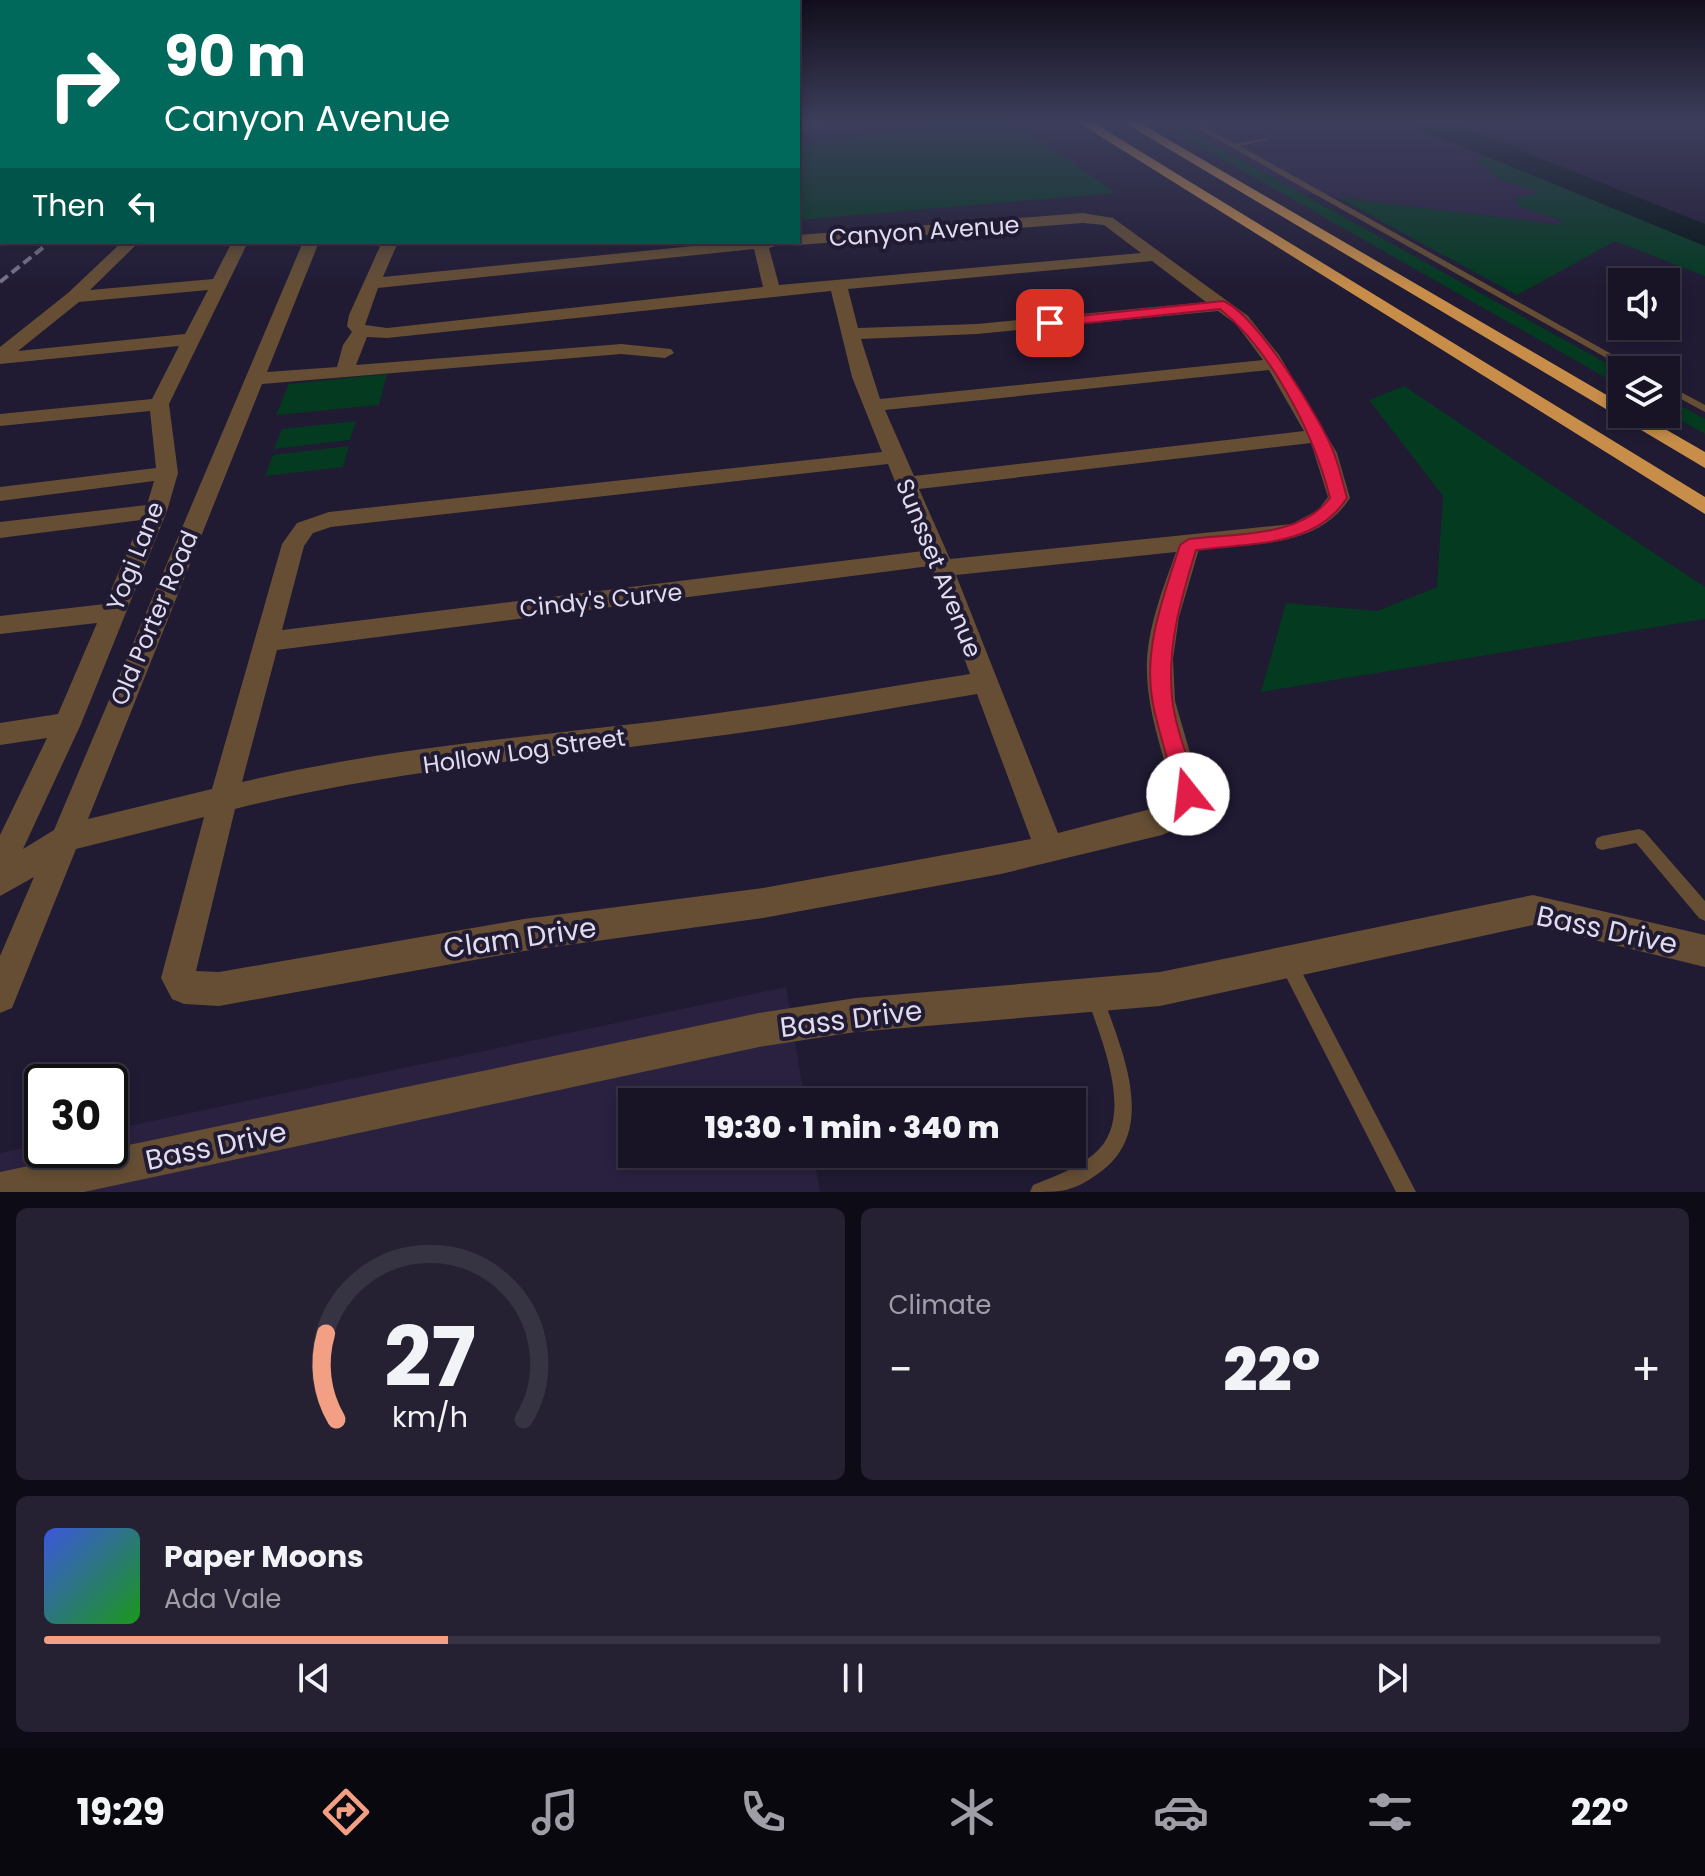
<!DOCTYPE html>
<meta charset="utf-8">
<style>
:root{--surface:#181426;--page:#252132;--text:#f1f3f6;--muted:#9f9ea7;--line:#363343;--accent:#f39f84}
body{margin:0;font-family:Poppins,sans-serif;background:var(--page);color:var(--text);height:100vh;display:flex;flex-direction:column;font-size:30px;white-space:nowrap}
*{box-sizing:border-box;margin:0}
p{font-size:26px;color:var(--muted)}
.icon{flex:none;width:44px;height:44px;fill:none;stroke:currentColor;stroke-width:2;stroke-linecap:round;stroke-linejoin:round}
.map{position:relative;height:1192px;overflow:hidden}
.side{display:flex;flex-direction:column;gap:16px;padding:16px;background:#0d0b15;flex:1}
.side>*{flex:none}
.hud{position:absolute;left:0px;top:0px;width:800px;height:244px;box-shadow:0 4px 12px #0003,0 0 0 2px var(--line);background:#00695c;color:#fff;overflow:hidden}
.fabs{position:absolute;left:1608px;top:268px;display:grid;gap:16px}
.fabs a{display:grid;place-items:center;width:72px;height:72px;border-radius:0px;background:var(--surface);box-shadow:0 4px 12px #0003,0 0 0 2px var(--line);font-size:40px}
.speed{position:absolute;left:24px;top:1064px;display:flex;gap:16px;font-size:40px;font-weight:700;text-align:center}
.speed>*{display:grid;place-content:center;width:104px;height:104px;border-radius:50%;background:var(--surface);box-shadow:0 4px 12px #0003,0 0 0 2px var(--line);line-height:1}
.speed .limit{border:4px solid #111;border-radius:12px;background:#fff;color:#111}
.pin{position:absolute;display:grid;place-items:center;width:68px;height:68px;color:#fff;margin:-34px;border-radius:16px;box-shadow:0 4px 12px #0006}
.me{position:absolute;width:88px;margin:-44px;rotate:344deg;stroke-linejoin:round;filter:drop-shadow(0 0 6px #0008)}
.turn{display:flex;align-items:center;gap:28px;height:168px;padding:0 32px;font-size:36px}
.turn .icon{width:104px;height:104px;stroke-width:2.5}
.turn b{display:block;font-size:56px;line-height:68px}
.then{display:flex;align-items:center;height:76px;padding:0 32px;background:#0003;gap:16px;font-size:30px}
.big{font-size:60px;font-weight:800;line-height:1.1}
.side .widget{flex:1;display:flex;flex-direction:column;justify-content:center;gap:12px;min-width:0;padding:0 28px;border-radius:12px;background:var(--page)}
.side .dial{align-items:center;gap:0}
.dial svg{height:208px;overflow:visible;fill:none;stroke:var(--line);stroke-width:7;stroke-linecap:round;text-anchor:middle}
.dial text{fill:var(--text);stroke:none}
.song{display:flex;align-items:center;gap:24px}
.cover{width:96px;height:96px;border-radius:12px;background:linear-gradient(135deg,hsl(230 70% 55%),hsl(120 70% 35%))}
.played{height:8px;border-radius:4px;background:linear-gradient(90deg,var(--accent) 25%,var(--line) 25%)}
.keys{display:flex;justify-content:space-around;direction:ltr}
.heat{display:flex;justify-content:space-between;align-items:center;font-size:44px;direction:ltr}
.side .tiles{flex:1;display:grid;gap:16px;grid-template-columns:1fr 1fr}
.widget:last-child{grid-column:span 2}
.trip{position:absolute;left:618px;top:1088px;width:468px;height:80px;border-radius:0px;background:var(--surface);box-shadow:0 4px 12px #0003,0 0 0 2px var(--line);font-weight:800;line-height:80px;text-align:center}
.menu{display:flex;height:128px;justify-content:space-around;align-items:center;background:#0a080f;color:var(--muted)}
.menu .icon{width:56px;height:56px}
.menu .on{color:var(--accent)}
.menu b{font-size:36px;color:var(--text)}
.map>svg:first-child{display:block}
.built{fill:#2a2141}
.green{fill:#033a20}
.water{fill:#041314}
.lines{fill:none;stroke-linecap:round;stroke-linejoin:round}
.lane{fill:#654e34;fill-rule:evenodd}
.street{fill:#654e34;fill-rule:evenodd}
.highway{fill:#c78d49;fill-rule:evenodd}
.rail{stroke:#787389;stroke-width:4;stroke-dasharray:10 5;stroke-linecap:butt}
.route{fill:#e11d48;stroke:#92132f;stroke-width:2}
.labels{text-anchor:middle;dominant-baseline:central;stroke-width:8;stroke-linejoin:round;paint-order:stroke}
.street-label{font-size:24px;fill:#e0dcee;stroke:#201a33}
.near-street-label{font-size:28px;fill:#e0dcee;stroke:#201a33}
</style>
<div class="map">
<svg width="1705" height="1192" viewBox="0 0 1705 1192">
<rect width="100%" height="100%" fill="#201a33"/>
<g class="built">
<polygon points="1239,123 1405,123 1487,156 1473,159 1501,180 1543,193 1517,198 1518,206 1558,219 1565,225 1303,194 1181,126"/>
<polygon points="786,987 805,1102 632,1102 632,1154 813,1154 820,1192 0,1192 0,1153 42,1144 42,1150 110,1150 110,1130"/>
</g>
<g class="green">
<polygon points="929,123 1015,123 1116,193 798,220 798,146"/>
<polygon points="1159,123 1202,125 1182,127 1622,372 1622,387"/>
<polygon points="1487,156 1705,246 1705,276 1615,241 1517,295 1339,198 1563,225 1558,219 1518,206 1517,198 1541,192 1501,180 1473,159"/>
<polygon points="387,374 379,405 276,415 289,384"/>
<polygon points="1404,386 1705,587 1705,619 1261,692 1286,603 1377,611 1437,587 1443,496 1369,400"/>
<polygon points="1666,397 1705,419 1705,434 1666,412"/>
<polygon points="356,421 350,440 274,449 282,429"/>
<polygon points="349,446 343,467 265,476 273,455"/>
</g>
<polygon class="water" points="1405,123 1452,123 1705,224 1705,246"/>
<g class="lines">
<g class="lane">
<polygon points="1202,126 1235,144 1267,138 1267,140 1240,146 1640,370 1628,370 1231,147 1200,129 1200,127"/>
<polygon points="1666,384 1705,405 1705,412 1666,391"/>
<polygon points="1639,829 1644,831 1705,901 1705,921 1699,918 1636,843 1602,850 1597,848 1595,843 1597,838 1602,836"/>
<polygon points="1289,957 1295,959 1416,1192 1396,1192 1283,971 1281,965 1283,959"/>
<path d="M 1095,989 L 1101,991 L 1103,997 C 1122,1051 1159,1131 1099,1173 C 1073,1192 1062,1192 1030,1192 L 1033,1185 C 1055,1176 1076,1169 1094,1154 C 1137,1119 1101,1040 1087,997 L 1089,991 Z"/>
</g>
<g class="street">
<polygon points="798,123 827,123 798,131"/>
<path d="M 1083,213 L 1113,218 L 1248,316 L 1279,355 L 1337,453 L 1350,498 C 1317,549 1253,543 1199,549 L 1179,617 L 1173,659 L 1175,701 L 1202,794 L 1191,822 L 1162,835 L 1001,874 L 763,918 L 524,951 L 219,1006 L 184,1004 L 172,999 L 161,978 L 204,817 L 76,849 L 12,1008 L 0,1013 L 0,956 L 34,877 L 0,896 L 0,835 L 47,738 L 0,745 L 0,723 L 58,714 L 97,623 L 0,634 L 0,616 L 105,604 L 141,520 L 0,538 L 0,522 L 147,505 L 154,481 L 0,501 L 0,487 L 156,468 L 150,411 L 0,426 L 0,414 L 152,399 L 179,346 L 0,364 L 0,347 L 68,293 L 122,242 L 139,242 L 90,290 L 213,279 L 232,242 L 248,242 L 169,404 L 178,473 L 167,511 L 81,724 L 23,849 L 54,830 L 303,242 L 319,242 L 267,372 L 337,367 L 343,345 L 352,332 L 347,326 L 349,315 L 382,242 L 398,242 L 383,277 L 733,242 L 788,242 L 769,248 L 779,285 L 1141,253 L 1104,225 L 1083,223 L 798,245 L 792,242 L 798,242 L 798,235 ZM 754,249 L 763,287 L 387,328 L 365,325 L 378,288 ZM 1152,261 L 1206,302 L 977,324 L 858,328 L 848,289 ZM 208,290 L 185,334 L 18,351 L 79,302 ZM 831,291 L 852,377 L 882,452 L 329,512 L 297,523 L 282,544 L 212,789 L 88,819 L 262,384 L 621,354 L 665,358 L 674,353 L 671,349 L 621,344 L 356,365 L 367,337 L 387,338 ZM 1218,311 L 1236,324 L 1263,360 L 880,399 L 861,339 L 977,334 ZM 1269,370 L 1304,431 L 914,476 L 885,410 ZM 1311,443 L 1328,497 L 1318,510 L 1292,524 L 950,559 L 919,489 ZM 888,464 L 923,551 L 282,630 L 304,546 L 313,533 L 331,527 ZM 1176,552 C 1164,586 1149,623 1147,660 C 1145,706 1162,750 1174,794 L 1170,804 L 1058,833 L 956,575 ZM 930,566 L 970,674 C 863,691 758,709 651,722 C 515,738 375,750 242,782 L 277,650 ZM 977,694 L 1031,839 L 763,888 L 524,919 L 219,972 L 196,971 L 235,809 C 397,768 567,757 732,734 C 814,723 895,707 977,694 Z"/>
<polygon points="1533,895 1705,935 1705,967 1533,925 1160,1006 856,1032 759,1047 84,1192 0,1192 0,1172 759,1013 856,998 1160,972"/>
</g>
<g class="highway">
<polygon points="1079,123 1094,123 1705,497 1705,514"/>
<polygon points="1125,123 1140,123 1622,404 1622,414 1639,414 1705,452 1705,468"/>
</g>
<polyline class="rail" points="0,282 50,242"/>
</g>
<linearGradient id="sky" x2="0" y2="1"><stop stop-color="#120e1c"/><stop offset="0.42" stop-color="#3c3e5b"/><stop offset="1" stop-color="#3c3e5b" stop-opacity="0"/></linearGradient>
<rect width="1705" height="290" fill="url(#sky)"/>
<path class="route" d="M 1223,301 C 1255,312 1324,423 1335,456 C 1340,470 1343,484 1347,498 C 1315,548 1249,543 1196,550 C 1181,599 1167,645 1172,697 C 1175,729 1190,763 1199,794 L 1196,801 L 1181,801 L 1178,794 C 1169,764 1159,734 1153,704 C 1142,650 1164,595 1180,545 L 1189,539 C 1235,533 1300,538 1330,498 C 1314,434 1272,351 1220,309 L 1050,327 L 1043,323 L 1050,319 Z"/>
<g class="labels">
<g class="street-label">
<text transform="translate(924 231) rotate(-4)">Canyon Avenue</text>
<text transform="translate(135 556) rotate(-68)">Yogi Lane</text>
<text transform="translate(939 568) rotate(68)">Sunsset Avenue</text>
<text transform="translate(601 600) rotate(-6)">Cindy's Curve</text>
<text transform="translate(154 618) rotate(-67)">Old Porter Road</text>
<text transform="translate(524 751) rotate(-8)">Hollow Log Street</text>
</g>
<g class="near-street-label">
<text transform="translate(1607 930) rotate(12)">Bass Drive</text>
<text transform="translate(520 938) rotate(-8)">Clam Drive</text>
<text transform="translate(851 1019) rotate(-7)">Bass Drive</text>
<text transform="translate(216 1146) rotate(-12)">Bass Drive</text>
</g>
</g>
</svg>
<div class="fabs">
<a><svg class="icon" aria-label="sound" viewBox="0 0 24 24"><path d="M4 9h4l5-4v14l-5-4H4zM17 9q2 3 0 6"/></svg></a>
<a><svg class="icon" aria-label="layers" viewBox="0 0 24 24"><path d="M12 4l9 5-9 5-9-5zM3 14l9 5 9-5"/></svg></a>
</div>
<div class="speed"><div class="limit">30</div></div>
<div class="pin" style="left:1050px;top:323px;background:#d93025"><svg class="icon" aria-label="arrive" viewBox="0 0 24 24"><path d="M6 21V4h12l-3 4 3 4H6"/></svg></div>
<svg class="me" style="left:1188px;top:794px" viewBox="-20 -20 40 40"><circle r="19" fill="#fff"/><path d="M0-13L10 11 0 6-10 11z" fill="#e11d48"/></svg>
<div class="trip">19:30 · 1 min · 340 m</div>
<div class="hud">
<div class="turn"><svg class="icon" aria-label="right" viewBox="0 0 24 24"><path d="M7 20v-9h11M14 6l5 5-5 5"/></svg><div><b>90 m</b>Canyon Avenue</div></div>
<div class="then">Then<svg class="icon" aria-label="left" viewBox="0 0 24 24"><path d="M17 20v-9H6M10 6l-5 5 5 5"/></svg></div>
</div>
</div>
<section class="side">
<div class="tiles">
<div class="widget dial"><svg viewBox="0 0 100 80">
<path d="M14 69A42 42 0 1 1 86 69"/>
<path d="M14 69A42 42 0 0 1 10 36" stroke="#f39f84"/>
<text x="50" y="56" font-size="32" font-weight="700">27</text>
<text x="50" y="72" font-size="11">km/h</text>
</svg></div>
<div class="widget"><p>Climate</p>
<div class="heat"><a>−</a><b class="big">22°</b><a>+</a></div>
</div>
<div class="widget">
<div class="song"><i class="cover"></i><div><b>Paper Moons</b><p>Ada Vale</p></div></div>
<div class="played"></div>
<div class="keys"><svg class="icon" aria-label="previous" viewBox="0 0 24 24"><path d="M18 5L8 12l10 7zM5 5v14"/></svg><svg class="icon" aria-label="pause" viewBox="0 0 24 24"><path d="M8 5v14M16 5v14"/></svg><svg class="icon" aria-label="next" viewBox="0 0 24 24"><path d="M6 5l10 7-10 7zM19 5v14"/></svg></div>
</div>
</div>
</section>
<nav class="menu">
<b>19:29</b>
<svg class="icon on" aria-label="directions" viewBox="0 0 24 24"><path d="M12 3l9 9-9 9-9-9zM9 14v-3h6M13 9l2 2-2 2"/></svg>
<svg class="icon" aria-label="music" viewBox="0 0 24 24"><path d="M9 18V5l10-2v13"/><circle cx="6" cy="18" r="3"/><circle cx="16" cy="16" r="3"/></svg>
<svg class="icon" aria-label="phone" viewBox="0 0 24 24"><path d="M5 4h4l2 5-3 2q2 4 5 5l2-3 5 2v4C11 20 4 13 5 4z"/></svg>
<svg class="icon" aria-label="climate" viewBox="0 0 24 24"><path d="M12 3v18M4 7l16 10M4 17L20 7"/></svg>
<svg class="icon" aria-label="car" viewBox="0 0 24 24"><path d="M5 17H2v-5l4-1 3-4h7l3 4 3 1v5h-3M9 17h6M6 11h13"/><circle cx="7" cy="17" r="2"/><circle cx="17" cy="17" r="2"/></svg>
<svg class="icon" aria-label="filters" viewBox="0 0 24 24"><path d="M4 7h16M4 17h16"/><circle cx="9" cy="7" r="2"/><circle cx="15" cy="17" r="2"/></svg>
<b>22°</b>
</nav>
